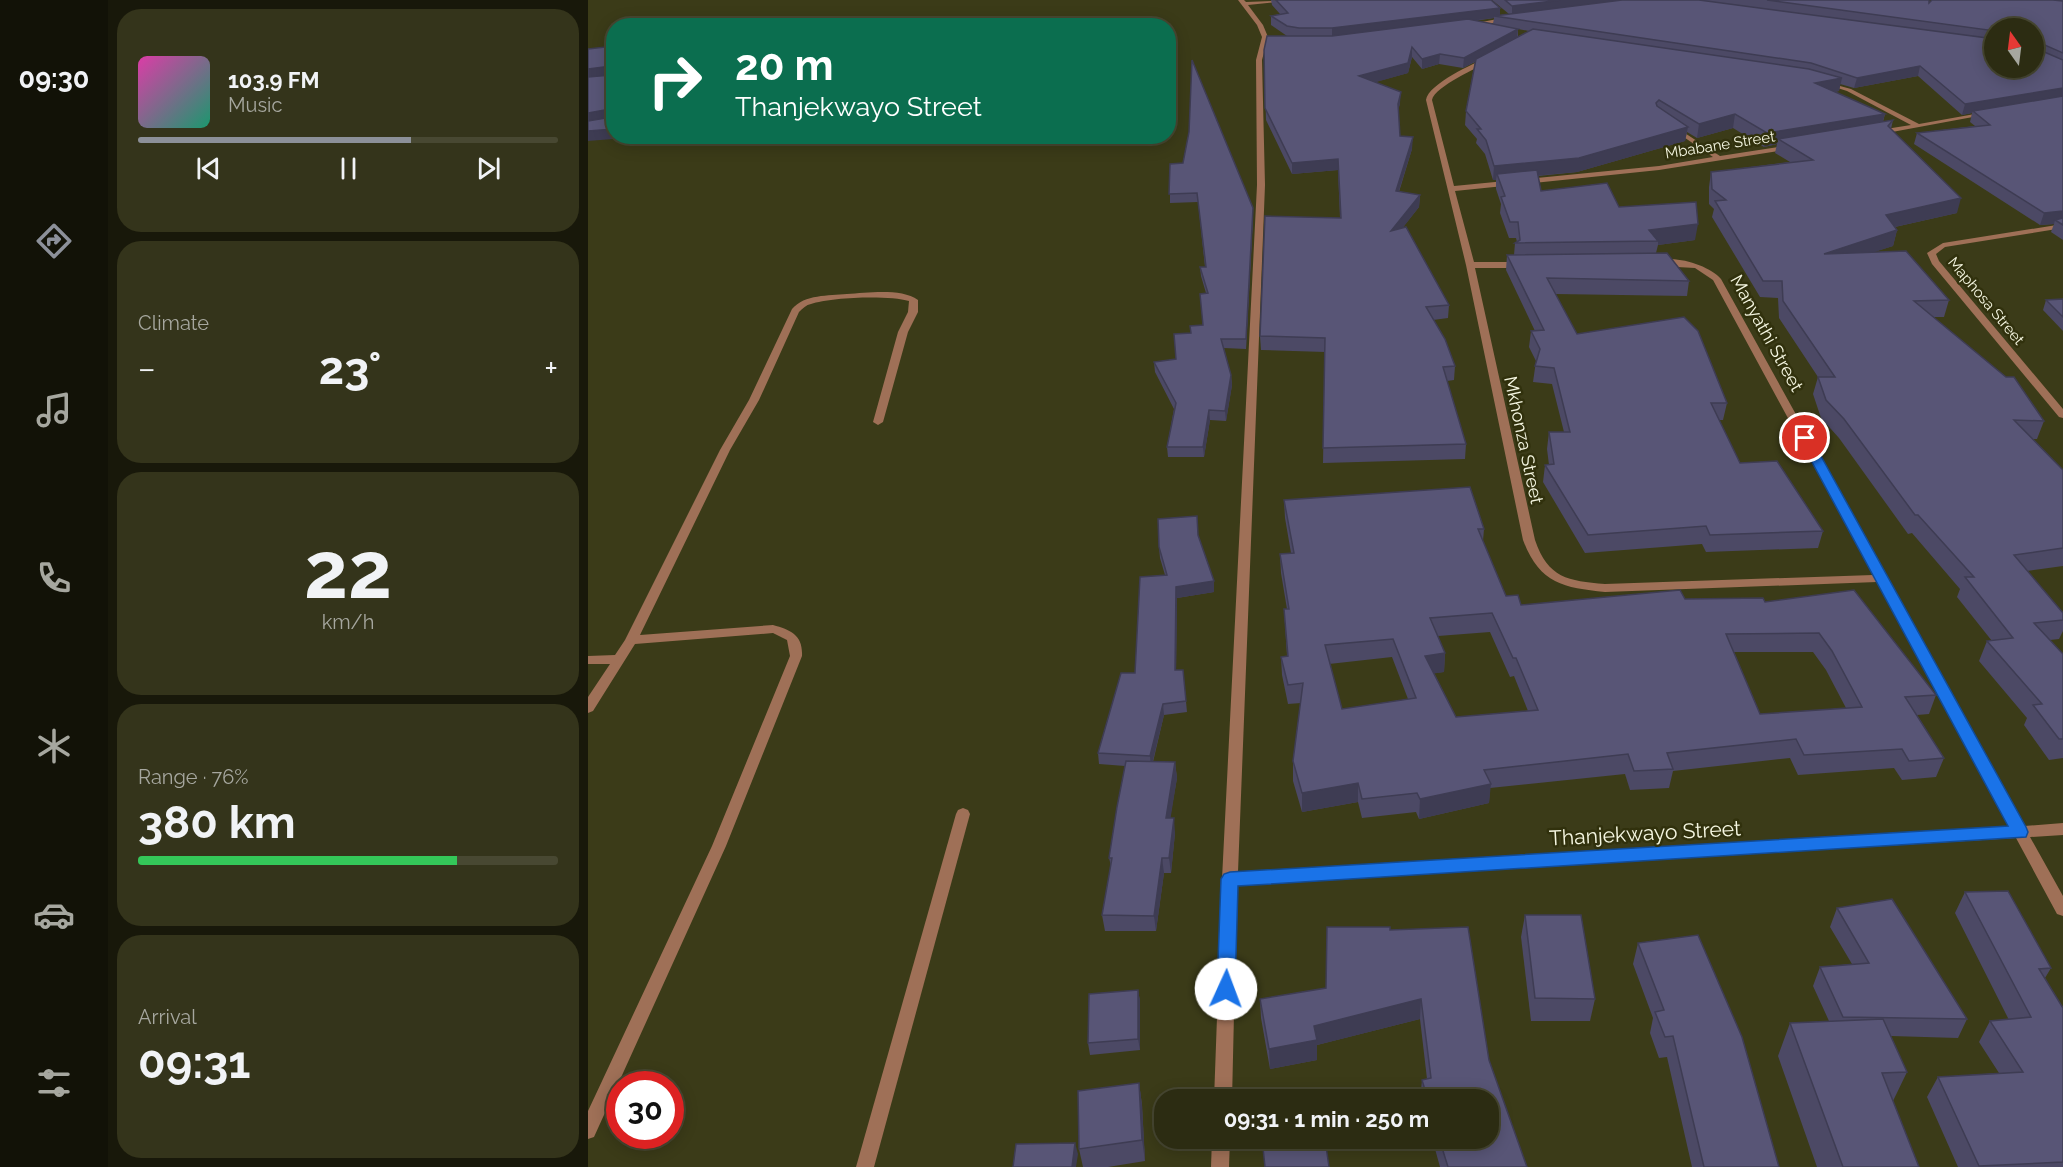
<!DOCTYPE html>
<meta charset="utf-8">
<style>
:root{--surface:#2c2c12;--page:#34341b;--text:#f1f3f6;--muted:#a6a79f;--line:#484832;--accent:#8c9099}
body{margin:0;font-family:Raleway,sans-serif;background:var(--page);color:var(--text);height:100vh;display:flex;flex-direction:column;font-size:22px;white-space:nowrap}
*{box-sizing:border-box;margin:0}
p{font-size:20px;color:var(--muted)}
.icon{flex:none;width:33px;height:33px;fill:none;stroke:currentColor;stroke-width:2;stroke-linecap:round;stroke-linejoin:round}
.map{position:relative;flex:1;overflow:hidden}
.details{display:flex;flex-direction:column;gap:9px;padding:9px;background:#18180a;width:480px}
.details>*{flex:none}
.banner{position:absolute;left:18px;top:18px;width:570px;height:126px;border-radius:24px;box-shadow:0 3px 15px #0003,0 0 0 2px var(--line);background:#0b6e4f;color:#fff;overflow:hidden}
.needle{width:39px;rotate:346deg}
.fabs{position:absolute;left:1396px;top:18px;display:grid;gap:12px}
.fabs a{display:grid;place-items:center;width:60px;height:60px;border-radius:50%;background:var(--surface);box-shadow:0 3px 15px #0003,0 0 0 2px var(--line);font-size:30px}
.speed{position:absolute;left:18px;top:1071px;display:flex;gap:12px;font-size:30px;font-weight:700;text-align:center}
.speed>*{display:grid;place-content:center;width:78px;height:78px;border-radius:50%;background:var(--surface);box-shadow:0 3px 15px #0003,0 0 0 2px var(--line);line-height:1}
.speed .limit{border:9px solid #d22;background:#fff;color:#111}
.pin{position:absolute;display:grid;place-items:center;width:51px;height:51px;color:#fff;margin:-26px;border:3px solid #fff;border-radius:50%;box-shadow:0 2px 6px #0007}
.me{position:absolute;width:66px;margin:-33px;rotate:2deg;stroke-linejoin:round;filter:drop-shadow(0 0 4px #0008)}
.turn{display:flex;align-items:center;gap:21px;height:126px;padding:0 30px;font-size:27px}
.turn .icon{width:78px;height:78px;stroke-width:2.5}
.turn b{display:block;font-size:42px;line-height:51px}
.big{font-size:45px;font-weight:700;line-height:1.1}
.details .widget{flex:1;display:flex;flex-direction:column;justify-content:center;gap:9px;min-width:0;padding:0 21px;border-radius:24px;background:var(--page)}
.details .dial{align-items:center;gap:0}
.dial b{font-size:78px;line-height:1}
.song{display:flex;align-items:center;gap:18px}
.cover{width:72px;height:72px;border-radius:9px;background:linear-gradient(135deg,hsl(320 70% 55%),hsl(160 70% 35%))}
.played{height:6px;border-radius:3px;background:linear-gradient(90deg,var(--accent) 65%,var(--line) 65%)}
.keys{display:flex;justify-content:space-around;direction:ltr}
.heat{display:flex;justify-content:space-between;align-items:center;font-size:33px;direction:ltr}
.charge{height:9px;border-radius:4px;background:linear-gradient(90deg,#34c759 76%,var(--line) 0)}
.trip{position:absolute;left:566px;top:1089px;width:345px;height:60px;border-radius:24px;background:var(--surface);box-shadow:0 3px 15px #0003,0 0 0 2px var(--line);font-weight:700;line-height:60px;text-align:center}
main{display:flex;flex:1;min-height:0}
.dock{display:flex;flex-direction:column;width:108px;justify-content:space-around;align-items:center;background:#121207;color:var(--muted)}
.dock .icon{width:42px;height:42px}
.dock .current{color:var(--accent)}
.dock b{font-size:27px;color:var(--text)}
.map>svg:first-child{display:block}
.lines{fill:none;stroke-linecap:round;stroke-linejoin:round}
.street{fill:#9f7057;fill-rule:evenodd}
.wall{fill:#4c4965;fill-rule:evenodd}
.shaded-wall{fill:#3e3c53}
.building{fill:#585576;stroke:#3e3c53;stroke-width:1.5;fill-rule:evenodd}
.route{fill:#1a73e8;stroke:#114b97;stroke-width:1.5}
.labels{text-anchor:middle;dominant-baseline:central;stroke-width:5;stroke-linejoin:round;paint-order:stroke}
.far-street-label{font-size:15px;fill:#f5f6e1;stroke:#31310d}
.street-label{font-size:18px;fill:#f5f6e1;stroke:#31310d}
.near-street-label{font-size:21px;fill:#f5f6e1;stroke:#31310d}
</style>
<main>
<nav class="dock">
<b>09:30</b>
<svg class="icon current" aria-label="directions" viewBox="0 0 24 24"><path d="M12 3l9 9-9 9-9-9zM9 14v-3h6M13 9l2 2-2 2"/></svg>
<svg class="icon" aria-label="music" viewBox="0 0 24 24"><path d="M9 18V5l10-2v13"/><circle cx="6" cy="18" r="3"/><circle cx="16" cy="16" r="3"/></svg>
<svg class="icon" aria-label="phone" viewBox="0 0 24 24"><path d="M5 4h4l2 5-3 2q2 4 5 5l2-3 5 2v4C11 20 4 13 5 4z"/></svg>
<svg class="icon" aria-label="climate" viewBox="0 0 24 24"><path d="M12 3v18M4 7l16 10M4 17L20 7"/></svg>
<svg class="icon" aria-label="car" viewBox="0 0 24 24"><path d="M5 17H2v-5l4-1 3-4h7l3 4 3 1v5h-3M9 17h6M6 11h13"/><circle cx="7" cy="17" r="2"/><circle cx="17" cy="17" r="2"/></svg>
<svg class="icon" aria-label="filters" viewBox="0 0 24 24"><path d="M4 7h16M4 17h16"/><circle cx="9" cy="7" r="2"/><circle cx="15" cy="17" r="2"/></svg>
</nav>
<section class="details">
<div class="widget">
<div class="song"><i class="cover"></i><div><b>103.9 FM</b><p>Music</p></div></div>
<div class="played"></div>
<div class="keys"><svg class="icon" aria-label="previous" viewBox="0 0 24 24"><path d="M18 5L8 12l10 7zM5 5v14"/></svg><svg class="icon" aria-label="pause" viewBox="0 0 24 24"><path d="M8 5v14M16 5v14"/></svg><svg class="icon" aria-label="next" viewBox="0 0 24 24"><path d="M6 5l10 7-10 7zM19 5v14"/></svg></div>
</div>
<div class="widget"><p>Climate</p>
<div class="heat"><a>−</a><b class="big">23°</b><a>+</a></div>
</div>
<div class="widget dial"><b>22</b><p>km/h</p></div>
<div class="widget"><p>Range · 76%</p><b class="big">380 km</b><div class="charge"></div></div>
<div class="widget"><p>Arrival</p><b class="big">09:31</b></div>
</section>
<div class="map">
<svg width="1475" height="1167" viewBox="0 0 1475 1167">
<rect width="100%" height="100%" fill="#3b3b18"/>
<g class="lines">
<g class="street">
<path d="M 650,0 L 656,0 L 658,2 L 707,0 L 660,5 L 675,25 L 680,37 L 674,60 L 677,185 L 650,872 L 1422,827 L 1289,582 L 1017,592 C 975,588 951,583 935,540 L 878,265 L 838,100 C 840,84 886,63 901,57 L 903,58 L 903,60 C 890,68 847,86 844,100 L 866,186 L 1071,166 L 1125,157 L 1084,129 L 1082,128 L 1086,126 L 1132,156 L 1203,145 L 1207,147 L 1203,149 L 1071,170 L 867,191 L 886,262 L 934,262 L 938,265 L 934,268 L 887,268 L 947,540 C 960,578 980,581 1017,584 L 1285,575 L 1125,280 L 1107,268 L 1071,266 L 1067,263 C 1083,253 1121,265 1133,279 L 1436,826 L 1475,823 L 1475,835 L 1442,837 L 1475,896 L 1475,916 L 1469,914 L 1428,838 L 649,885 L 644,1100 L 626,1100 L 634,879 L 669,185 L 668,60 L 674,37 L 669,25 Z"/>
<polygon points="920,17 922,20 881,27 878,25"/>
<polygon points="1234,81 1263,89 1331,124 1398,112 1401,114 1288,135 1284,133 1285,131 1323,125 1259,91 1234,83"/>
<polygon points="1475,224 1475,228 1357,247 1348,254 1351,261 1475,409 1475,418 1471,417 1344,264 1339,253 1355,243"/>
<path d="M 259,294 C 280,293 313,288 330,300 L 330,312 L 320,332 L 295,422 L 290,425 L 285,422 L 310,332 L 320,312 L 321,301 C 301,295 243,297 223,304 C 218,305 215,308 211,312 L 171,400 L 142,450 L 52,635 L 185,625 C 203,630 215,635 214,656 L 138,846 L 6,1137 L 0,1139 L 0,1111 L 124,846 L 202,656 L 199,640 L 185,633 L 47,644 L 5,711 L 0,713 L 0,697 L 22,664 L 0,664 L 0,656 L 27,655 L 37,640 L 132,450 L 161,400 L 204,309 C 217,294 240,296 259,294 Z"/>
<polygon points="375,808 380,810 382,814 286,1167 268,1167 368,814 370,810"/>
<polygon points="624,1138 642,1138 641,1167 623,1167"/>
</g>
</g>
<g class="wall">
<path d="M 683,0 L 912,15 L 921,14 L 904,0 L 1341,0 L 1341,3 L 1344,0 L 1475,0 L 1475,240 L 1463,232 L 1466,224 L 1452,225 L 1326,144 L 1329,133 L 1387,126 L 1382,122 L 1384,113 L 1374,115 L 1330,76 L 1266,88 L 1252,84 L 1251,91 L 1247,92 L 1297,114 L 1295,122 L 1305,120 L 1303,129 L 1369,213 L 1307,227 L 1309,230 L 1305,246 L 1285,252 L 1361,300 L 1356,317 L 1345,317 L 1456,421 L 1449,439 L 1444,439 L 1475,470 L 1475,566 L 1439,571 L 1475,613 L 1475,631 L 1471,639 L 1462,640 L 1475,654 L 1475,758 L 1461,760 L 1436,725 L 1439,718 L 1391,661 L 1399,641 L 1404,641 L 1369,597 L 1372,589 L 1324,533 L 1320,534 L 1251,438 L 1233,418 L 1225,394 L 1230,377 L 1191,318 L 1190,298 L 1172,297 L 1124,217 L 1126,209 L 1121,204 L 1121,187 L 1123,172 L 1202,162 L 1187,153 L 1189,144 L 1176,147 L 1145,128 L 1109,138 L 1099,132 L 1097,141 L 989,172 L 950,176 L 953,191 L 1031,207 L 1107,240 L 1070,245 L 1068,253 L 1101,281 L 1099,296 L 967,294 L 989,334 L 1139,403 L 1135,420 L 1131,420 L 1152,463 L 1235,531 L 1230,548 L 1118,552 L 1114,544 L 997,553 L 955,482 L 957,465 L 961,465 L 959,449 L 961,432 L 976,432 L 964,384 L 945,382 L 948,361 L 941,347 L 943,331 L 947,331 L 918,270 L 919,255 L 926,255 L 927,243 L 929,242 L 928,238 L 921,238 L 912,213 L 913,204 L 908,189 L 908,180 L 905,180 L 897,154 L 888,143 L 889,139 L 877,125 L 878,111 L 887,62 L 875,68 L 851,64 L 834,69 L 824,57 L 820,73 L 787,82 L 812,103 L 810,111 L 812,136 L 824,149 L 811,192 L 832,195 L 831,207 L 815,227 L 861,305 L 860,318 L 845,320 L 867,366 L 866,380 L 859,381 L 878,444 L 877,459 L 735,463 L 737,352 L 673,350 L 672,336 L 752,218 L 750,170 L 704,174 L 678,120 L 676,50 L 699,36 L 683,25 L 683,16 L 692,14 L 684,5 ZM 906,18 L 905,24 L 886,21 ZM 1407,28 L 1446,28 L 1407,68 ZM 930,29 L 941,31 L 930,37 Z"/>
<polygon points="582,164 665,216 658,349 636,348 643,375 644,385 638,421 622,420 616,457 580,457 579,447 586,409 567,372 566,362 588,359 602,333 602,326 614,325 618,293 613,276 612,267 617,267 610,202 582,203"/>
<polygon points="1475,299 1475,331 1455,310 1458,300"/>
<path d="M 696,500 L 896,529 L 895,541 L 918,596 L 933,605 L 1097,599 L 1177,602 L 1348,695 L 1341,714 L 1329,715 L 1356,758 L 1348,777 L 1314,780 L 1306,768 L 1210,775 L 1202,758 L 1085,771 L 1081,788 L 1042,790 L 1037,774 L 902,788 L 901,803 L 831,819 L 828,812 L 774,818 L 770,802 L 714,812 L 705,781 L 705,761 L 713,703 L 700,704 L 694,675 L 693,657 L 699,656 L 696,609 L 699,609 L 693,573 L 692,554 L 703,553 L 697,518 ZM 902,632 L 922,677 L 926,676 L 940,711 L 868,717 L 846,673 L 856,672 L 857,653 L 850,636 ZM 1146,652 L 1225,652 L 1238,670 L 1258,708 L 1172,714 ZM 804,657 L 820,699 L 754,709 L 741,664 Z"/>
<polygon points="610,535 626,592 589,598 588,670 595,670 599,712 576,715 565,762 587,762 589,778 582,818 587,833 583,873 576,873 568,931 517,931 514,915 523,866 521,858 537,766 511,764 510,753 547,673 577,575 572,558 571,547"/>
<polygon points="1377,892 1463,968 1457,978 1475,1008 1475,1167 1370,1167 1339,1097 1350,1077 1411,1073 1391,1042 1402,1021 1421,1020 1367,913"/>
<polygon points="1249,908 1379,1019 1370,1038 1303,1036 1319,1072 1305,1101 1331,1167 1229,1167 1190,1056 1202,1023 1241,1021 1225,986 1232,967 1264,964 1242,927"/>
<polygon points="937,915 1007,999 1002,1021 943,1021 933,937"/>
<polygon points="802,930 901,1060 939,1167 852,1167 844,1138 900,1138 900,1100 832,1100 834,1080 839,1079 832,1019 729,1045 729,1060 682,1069 673,1018 672,999 738,988"/>
<polygon points="1050,943 1191,1167 1104,1167 1079,1057 1071,1058 1062,1033 1065,1018 1045,964"/>
<polygon points="550,990 552,1001 552,1050 502,1055 500,1043"/>
<polygon points="551,1083 554,1105 557,1161 520,1167 495,1167 491,1149"/>
</g>
<g class="shaded-wall">
<polygon points="973,0 1048,0 924,16 924,6"/>
<polygon points="912,8 912,17 906,16 906,18 744,38 744,28"/>
<polygon points="930,29 929,39 875,68 876,58"/>
<polygon points="824,47 824,57 820,73 771,87 771,76"/>
<polygon points="852,54 851,64 834,69 834,59"/>
<polygon points="23,66 26,76 0,79 0,69"/>
<polygon points="1332,66 1330,76 1266,88 1269,78"/>
<polygon points="1254,78 1251,91 1224,96 1227,83"/>
<polygon points="1475,88 1475,99 1385,111 1384,113 1374,115 1377,104"/>
<polygon points="813,92 812,103 809,115 810,104"/>
<polygon points="22,109 26,119 0,123 0,113"/>
<polygon points="1147,114 1145,128 1109,138 1111,124"/>
<polygon points="1297,114 1293,127 1190,139 1189,144 1176,147 1179,133"/>
<polygon points="1100,127 1097,141 989,172 911,179 909,174 908,180 905,180 906,166"/>
<polygon points="26,129 26,136 37,136 37,138 0,141 0,131"/>
<polygon points="825,137 824,149 807,203 808,191"/>
<polygon points="750,159 750,170 704,174 704,163"/>
<polygon points="832,195 831,207 803,243 803,231"/>
<polygon points="1373,198 1369,213 1293,230 1298,215"/>
<polygon points="665,208 665,216 658,349 658,339"/>
<polygon points="1475,211 1475,222 1467,220 1466,224 1452,225 1456,213"/>
<polygon points="1110,224 1107,240 1070,245 1070,241 1061,230"/>
<polygon points="1309,230 1305,246 1232,270 1236,254"/>
<polygon points="643,375 644,385 638,421 637,411"/>
<polygon points="621,410 622,420 616,457 615,447"/>
<polygon points="626,581 626,592 589,598 588,682 587,670 588,587"/>
<polygon points="857,653 856,672 836,675 837,656"/>
<polygon points="575,704 576,715 563,768 562,756"/>
<polygon points="587,762 589,778 580,834 578,818"/>
<polygon points="770,783 770,802 714,812 714,793"/>
<polygon points="903,784 901,803 831,819 832,799"/>
<polygon points="586,818 587,833 583,873 581,858"/>
<polygon points="574,858 576,873 568,931 566,916"/>
<polygon points="550,990 552,1001 552,1050 550,1039"/>
<polygon points="833,999 832,1019 729,1045 729,1060 682,1069 681,1049 726,1026"/>
<polygon points="551,1083 554,1105 557,1161 554,1140"/>
<polygon points="487,1143 490,1154 488,1167 484,1167"/>
</g>
<g class="building">
<polygon points="688,0 903,0 912,8 744,28 711,28 699,26 683,16 700,13"/>
<polygon points="917,0 973,0 924,6"/>
<polygon points="1034,0 1111,0 1407,39 1407,68 1446,68 1446,28 1407,28 1407,31 1179,0 1341,0 1341,3 1344,0 1465,0 1475,1 1475,53 1450,42 1447,43 1447,48 1475,60 1475,88 1377,104 1332,66 1269,78 1223,63 906,16"/>
<polygon points="880,19 930,29 876,58 852,54 834,59 824,47 820,63 771,76 813,92 810,104 812,136 825,137 808,191 832,195 803,231 818,227 861,305 838,307 857,339 867,366 855,367 878,444 735,448 737,338 672,336 677,216 753,218 750,159 704,163 677,108 676,50 679,36 744,36"/>
<polygon points="945,29 1221,69 1254,78 1227,83 1297,114 1179,133 1147,114 1111,124 1071,100 1068,103 1069,106 1100,127 991,158 906,166 898,140 889,129 893,129 878,111 888,59"/>
<polygon points="26,46 26,129 0,131 0,121 23,117 25,111 22,109 0,113 0,77 23,75 25,73 23,66 0,69 0,49"/>
<polygon points="604,60 665,208 658,339 633,339 643,375 637,411 621,410 615,447 579,447 588,403 566,362 588,359 586,334 603,333 602,326 615,325 612,294 620,293 612,267 618,267 609,193 581,194 582,164 595,163 601,132"/>
<polygon points="1475,96 1475,211 1456,213 1329,133 1402,125 1385,111"/>
<polygon points="1305,120 1300,126 1373,198 1298,215 1309,230 1236,254 1318,251 1361,300 1326,301 1418,377 1426,377 1456,421 1426,420 1475,470 1475,548 1426,555 1475,613 1475,620 1446,623 1475,654 1475,739 1471,739 1445,705 1454,704 1399,641 1425,638 1377,577 1386,577 1330,515 1327,515 1256,419 1238,400 1230,377 1247,377 1195,301 1194,281 1175,281 1127,201 1138,200 1124,189 1123,172 1225,160 1190,139"/>
<polygon points="949,170 953,191 1019,183 1031,207 1108,202 1110,224 1061,230 1070,241 927,243 932,240 930,222 922,222 913,197 917,196 909,174"/>
<polygon points="1475,218 1475,225 1467,220"/>
<polygon points="1079,253 1101,281 959,278 989,334 1096,317 1110,331 1139,403 1123,403 1152,463 1189,461 1235,531 1122,535 1118,526 1000,535 957,465 966,464 961,432 982,432 966,368 947,366 952,349 943,331 956,330 919,255"/>
<polygon points="1475,299 1475,317 1458,300"/>
<path d="M 882,487 L 896,529 L 890,529 L 918,596 L 930,595 L 933,605 L 1092,590 L 1097,599 L 1175,598 L 1177,602 L 1266,590 L 1348,695 L 1317,697 L 1356,758 L 1321,761 L 1314,749 L 1216,755 L 1208,739 L 1079,753 L 1085,769 L 1046,771 L 1040,754 L 896,770 L 903,784 L 832,799 L 829,793 L 774,799 L 770,783 L 714,793 L 705,761 L 715,683 L 700,685 L 693,657 L 700,656 L 696,609 L 701,609 L 692,554 L 706,553 L 696,500 ZM 904,613 L 925,658 L 928,658 L 950,710 L 868,717 L 837,656 L 857,653 L 842,618 ZM 1231,633 L 1244,651 L 1274,707 L 1172,714 L 1138,634 ZM 805,639 L 828,698 L 754,709 L 737,645 Z"/>
<polygon points="609,516 610,535 626,581 588,587 587,670 595,670 598,701 575,704 562,756 510,753 533,673 547,673 552,577 579,575 571,547 570,519"/>
<polygon points="538,761 587,762 578,818 586,818 581,858 574,858 566,916 514,915 524,858 521,858 529,807"/>
<polygon points="1420,891 1463,968 1451,969 1475,1008 1475,1162 1391,1166 1350,1077 1435,1072 1402,1021 1443,1017 1377,892"/>
<polygon points="1304,899 1379,1019 1255,1017 1232,967 1281,963 1249,908"/>
<polygon points="937,915 993,915 1007,999 947,998"/>
<polygon points="739,927 802,927 802,930 880,927 901,1060 939,1167 860,1167 851,1138 900,1138 900,1100 840,1100 834,1080 843,1078 833,999 726,1026 729,1040 681,1049 672,999 738,988"/>
<polygon points="1110,935 1154,1037 1191,1167 1116,1167 1085,1036 1077,1037 1067,1012 1076,1010 1050,943"/>
<polygon points="550,990 550,1039 500,1043 501,994"/>
<polygon points="1295,1019 1319,1072 1294,1073 1331,1167 1255,1167 1202,1023"/>
<polygon points="551,1083 554,1140 491,1149 490,1091"/>
<polygon points="737,1139 741,1167 677,1167 675,1148"/>
<polygon points="487,1143 484,1167 425,1167 428,1144"/>
</g>
<polygon class="route" points="1217,435 1223,438 1438,827 1440,832 1438,837 650,886 647,989 645,995 638,997 631,995 629,989 633,879 636,874 642,872 1420,826 1211,438"/>
<g class="labels">
<g class="far-street-label">
<text transform="translate(1132 145) rotate(-9)">Mbabane Street</text>
<text transform="translate(1398 301) rotate(50)">Maphosa Street</text>
</g>
<g class="street-label">
<text transform="translate(1179 333) rotate(61)">Manyathi Street</text>
<text transform="translate(936 440) rotate(78)">Mkhonza Street</text>
</g>
<g class="near-street-label">
<text transform="translate(1057 833) rotate(-3)">Thanjekwayo Street</text>
</g>
</g>
</svg>
<div class="fabs">
<a><svg class="needle" viewBox="-14 -14 28 28"><path d="M0-13l5 13h-10z" fill="#e53935"/><path d="M0 13l5-13h-10z" fill="#a6a79f"/></svg></a>
</div>
<div class="speed"><div class="limit">30</div></div>
<div class="pin" style="left:1217px;top:438px;background:#d93025"><svg class="icon" aria-label="arrive" viewBox="0 0 24 24"><path d="M6 21V4h12l-3 4 3 4H6"/></svg></div>
<svg class="me" style="left:638px;top:989px" viewBox="-20 -20 40 40"><circle r="19" fill="#fff"/><path d="M0-13L10 11 0 6-10 11z" fill="#1a73e8"/></svg>
<div class="trip">09:31 · 1 min · 250 m</div>
<div class="banner">
<div class="turn"><svg class="icon" aria-label="right" viewBox="0 0 24 24"><path d="M7 20v-9h11M14 6l5 5-5 5"/></svg><div><b>20 m</b>Thanjekwayo Street</div></div>
</div>
</div>
</main>
